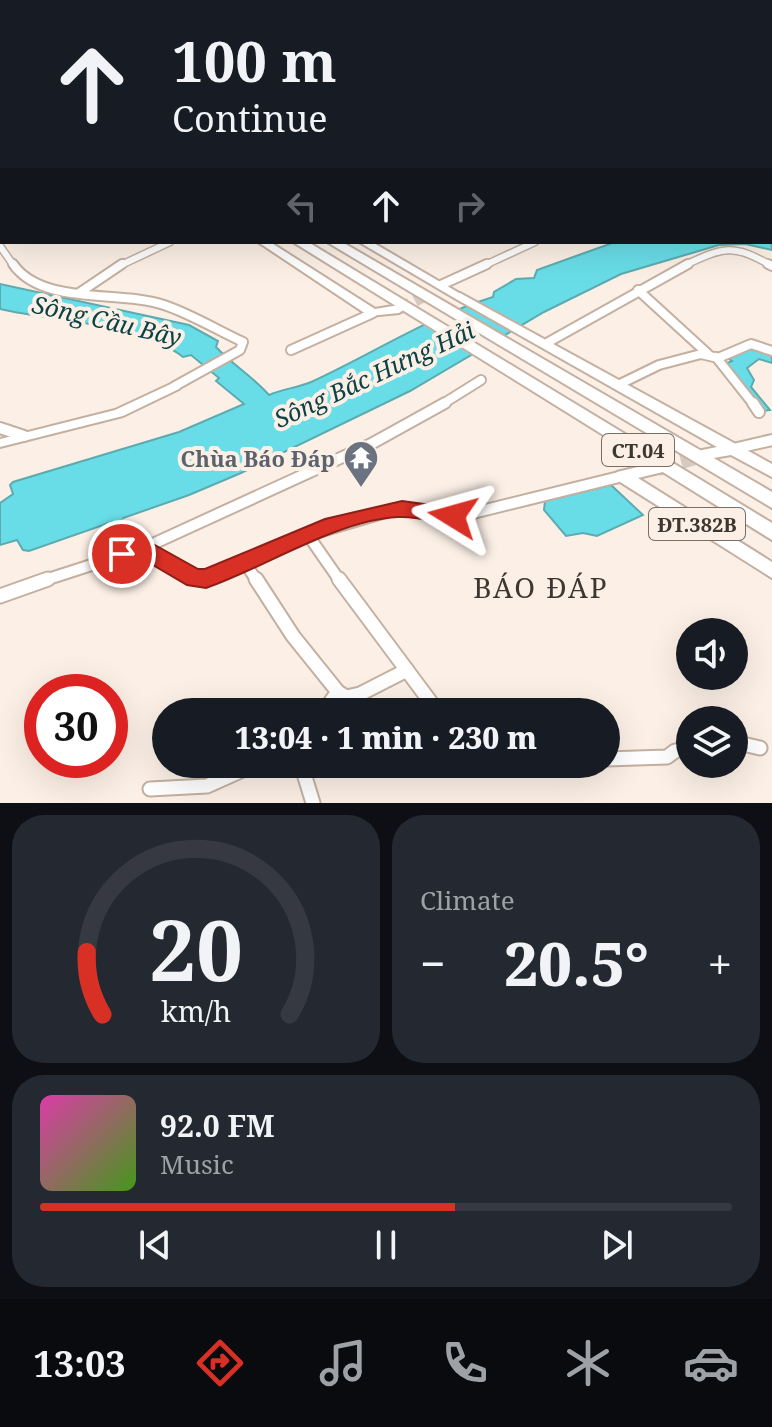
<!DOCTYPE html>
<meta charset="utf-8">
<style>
:root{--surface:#171b24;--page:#242831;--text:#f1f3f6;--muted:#9ea1a6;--line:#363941;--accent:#d93025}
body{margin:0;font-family:"Noto Serif",serif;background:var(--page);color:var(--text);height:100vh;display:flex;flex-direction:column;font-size:30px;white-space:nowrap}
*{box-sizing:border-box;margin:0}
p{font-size:26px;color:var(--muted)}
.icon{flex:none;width:44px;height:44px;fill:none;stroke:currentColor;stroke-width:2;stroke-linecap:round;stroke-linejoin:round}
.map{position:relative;height:803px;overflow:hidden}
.details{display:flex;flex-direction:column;gap:12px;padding:12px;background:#0d0f14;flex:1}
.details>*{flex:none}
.banner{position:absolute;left:0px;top:0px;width:772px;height:244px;box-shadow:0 8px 32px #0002;background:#171b24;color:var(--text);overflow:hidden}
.tools{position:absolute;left:676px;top:618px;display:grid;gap:16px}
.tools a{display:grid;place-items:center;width:72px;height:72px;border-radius:50%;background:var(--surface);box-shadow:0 8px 32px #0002;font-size:40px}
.speed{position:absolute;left:24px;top:674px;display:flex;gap:16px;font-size:40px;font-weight:700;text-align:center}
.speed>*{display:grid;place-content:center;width:104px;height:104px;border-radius:50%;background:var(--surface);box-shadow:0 8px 32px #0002;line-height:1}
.speed .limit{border:12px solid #d22;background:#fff;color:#111}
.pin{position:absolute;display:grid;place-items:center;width:68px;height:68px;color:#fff;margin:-34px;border:4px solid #fff;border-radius:50%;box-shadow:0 2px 8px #0007}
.me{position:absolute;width:88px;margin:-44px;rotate:278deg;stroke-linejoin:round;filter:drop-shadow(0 0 6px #0008)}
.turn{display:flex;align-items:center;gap:28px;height:168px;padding:0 40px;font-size:36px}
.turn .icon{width:104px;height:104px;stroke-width:2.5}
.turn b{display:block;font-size:56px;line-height:68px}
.lanes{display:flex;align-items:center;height:76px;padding:0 40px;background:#0003;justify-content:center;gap:40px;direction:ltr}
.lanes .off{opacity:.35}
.big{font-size:60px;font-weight:800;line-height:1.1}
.details .card{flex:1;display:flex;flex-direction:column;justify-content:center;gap:12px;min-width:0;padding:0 28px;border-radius:32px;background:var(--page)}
.details .dial{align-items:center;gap:0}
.dial svg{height:208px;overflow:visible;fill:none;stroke:var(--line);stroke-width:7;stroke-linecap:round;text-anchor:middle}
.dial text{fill:var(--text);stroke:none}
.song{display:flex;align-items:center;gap:24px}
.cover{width:96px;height:96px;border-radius:12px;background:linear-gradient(135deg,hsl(320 70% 55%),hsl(100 70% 35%))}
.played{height:8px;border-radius:4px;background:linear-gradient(90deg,var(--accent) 60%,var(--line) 60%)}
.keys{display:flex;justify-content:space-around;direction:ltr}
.heat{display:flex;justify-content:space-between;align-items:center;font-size:44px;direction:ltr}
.details .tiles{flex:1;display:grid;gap:12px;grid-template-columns:1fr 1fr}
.card:last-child{grid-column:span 2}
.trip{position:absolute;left:152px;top:698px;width:468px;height:80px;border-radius:40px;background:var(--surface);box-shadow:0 8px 32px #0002;font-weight:800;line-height:80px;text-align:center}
.dock{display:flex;height:128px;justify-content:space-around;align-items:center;background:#090b0e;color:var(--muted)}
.dock .icon{width:56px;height:56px}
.dock .active{color:var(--accent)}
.dock b{font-size:36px;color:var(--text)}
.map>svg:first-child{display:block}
.water{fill:#69dde7;stroke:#5cabb0;stroke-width:2}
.pier{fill:#fcf0e6}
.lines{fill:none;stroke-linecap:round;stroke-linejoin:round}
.canal{stroke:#69dde7;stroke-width:10}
.secondary-tunnel{stroke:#d6cbc2;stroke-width:12;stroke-dasharray:12 6;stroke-linecap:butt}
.primary-tunnel{stroke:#d6cbc2;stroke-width:16;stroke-dasharray:16 8;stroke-linecap:butt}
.minor-far4-casing{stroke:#c4b0a1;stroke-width:6}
.minor-far3-casing{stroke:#c4b0a1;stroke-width:9}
.minor-far2-casing{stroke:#c4b0a1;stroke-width:12}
.minor-far1-casing{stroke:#c4b0a1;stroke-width:14}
.minor-casing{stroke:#c4b0a1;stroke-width:17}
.tertiary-casing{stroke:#c4b0a1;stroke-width:4}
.secondary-casing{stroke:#c4b0a1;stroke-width:4}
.primary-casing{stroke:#c4b0a1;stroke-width:4}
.motorway-casing{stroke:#c4b0a1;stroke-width:4}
.minor-far4{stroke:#fff;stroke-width:4}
.minor-far3{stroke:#fff;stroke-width:6}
.minor-far2{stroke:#fff;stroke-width:8}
.minor-far1{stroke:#fff;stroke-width:10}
.minor{stroke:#fff;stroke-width:13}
.tertiary{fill:#fff;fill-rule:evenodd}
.secondary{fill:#fff;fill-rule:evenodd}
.primary{fill:#fff;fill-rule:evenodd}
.motorway{fill:#fff;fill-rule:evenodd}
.route{fill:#d93025;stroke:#8d1f18;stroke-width:2}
.labels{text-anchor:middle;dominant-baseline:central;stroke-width:8;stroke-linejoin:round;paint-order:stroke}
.shield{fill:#fcf0e6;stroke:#776e67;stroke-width:2}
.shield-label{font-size:20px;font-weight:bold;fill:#3e3630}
.worship-label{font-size:22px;font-weight:bold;fill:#5b616d;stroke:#fcf0e6;text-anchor:end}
.water-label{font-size:24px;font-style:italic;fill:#0a4246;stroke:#fcf0e6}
.near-neighbourhood-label{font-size:28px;letter-spacing:2px;fill:#3e3630;stroke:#fcf0e6}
</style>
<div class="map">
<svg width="772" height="803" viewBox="0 0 772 803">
<rect width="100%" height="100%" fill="#fcf0e6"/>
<g class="water">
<path d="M 770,229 L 772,250 L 745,244 L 719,245 L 621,274 L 544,312 L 410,391 L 241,473 L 189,495 L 29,551 L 23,550 L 17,540 L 0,545 L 0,503 L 13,494 L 10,485 L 13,482 L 179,432 L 244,404 L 216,381 L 219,378 L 191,355 L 183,357 C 139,322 54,322 0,309 L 0,284 L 189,325 L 218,341 L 216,347 C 234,366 251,375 269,395 C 282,389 297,388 311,382 C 372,354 428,317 493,297 L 494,292 L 516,279 L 534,278 L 537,270 L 615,242 L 770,242 Z"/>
<polygon points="750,346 772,352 772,363 759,359 747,368 754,380 751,387 770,410 763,411 734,372 725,364 732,361 726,357"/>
<polygon points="611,485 643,515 597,536 583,533 566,536 544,510 545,501"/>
</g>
<polygon class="pier" points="447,309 502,342 481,354 426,319"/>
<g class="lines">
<polyline class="canal" points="115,509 123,542"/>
<polyline class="secondary-tunnel" points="399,309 428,294"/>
<polyline class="primary-tunnel" points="658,468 702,455"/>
<defs>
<g id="minor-far4">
<polyline points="594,0 598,2"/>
<polyline points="380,1 395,0"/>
</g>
<g id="minor-far3">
<polyline points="0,246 14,266"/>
<polyline points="119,266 170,242"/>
<polyline points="483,266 535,242"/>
<path d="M 683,266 C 724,247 732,243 772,266"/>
</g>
<g id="minor-far2">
<path d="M 13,264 C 42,306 121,290 164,305 C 191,314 217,330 243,342 L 240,350 L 175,386"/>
<polyline points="768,264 772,266"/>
<polyline points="441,285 487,264"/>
<polyline points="638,290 708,354"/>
<polyline points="79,293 122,264"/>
<polyline points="545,344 688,264"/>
<polyline points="291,350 373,313"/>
<polyline points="716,357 754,405"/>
<polyline points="618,385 659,365 701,354 718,358 751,344 772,351"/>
<polyline points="441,405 481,380"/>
</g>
<g id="minor-far1">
<polyline points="753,403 759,412"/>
<polyline points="0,428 24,436"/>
<polyline points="733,449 772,440"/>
<polyline points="144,548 371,444 445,403"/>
<polyline points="245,563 257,581"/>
<polyline points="42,581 144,548 186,574 206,578 308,535"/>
<polyline points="340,581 308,535 396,509 461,516 623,476"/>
</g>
<g id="minor">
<polyline points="256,579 293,636 338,692 346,697 360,694 407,670"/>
<polyline points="339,579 438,712"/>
<polyline points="0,596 48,579"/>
<polyline points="323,712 338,692"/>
<polyline points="734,742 760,748"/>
<polyline points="606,759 667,757 675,751 690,748"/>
<polyline points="301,764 313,803"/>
<polyline points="495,764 515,764"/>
<polyline points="150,789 207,786 256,764"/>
</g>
<polygon id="tertiary" points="175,382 179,383 181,386 179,389 123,416 0,447 0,439 115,410"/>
<g id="secondary">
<polygon points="657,0 664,0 666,2 659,2"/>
<polygon points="0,38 2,39 2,43 0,42"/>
<rect x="770" y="72" width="2" height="6"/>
<rect x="0" y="74" width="2" height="5"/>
<polygon points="258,242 270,242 375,309 399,305 405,309 399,313 369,316"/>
<polygon points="359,242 372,242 466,297 464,299 456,299"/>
</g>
<g id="primary">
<polygon points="460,293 772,464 772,477 731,455 702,460 697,459 694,455 697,451 717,447 456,299 456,295"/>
<polygon points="658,462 663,464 666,468 663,472 638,478 772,562 772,578 617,480 615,476 617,472"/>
</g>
<g id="motorway">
<rect x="0" y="62" width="2" height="5"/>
<polygon points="293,242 308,242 772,523 772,540"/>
<polygon points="327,242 342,242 772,492 772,508"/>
</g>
</defs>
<use href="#minor-far4" class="minor-far4-casing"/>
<use href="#minor-far3" class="minor-far3-casing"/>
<use href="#minor-far2" class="minor-far2-casing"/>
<use href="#minor-far1" class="minor-far1-casing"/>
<use href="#minor" class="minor-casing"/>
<use href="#tertiary" class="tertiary-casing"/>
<use href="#secondary" class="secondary-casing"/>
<use href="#primary" class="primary-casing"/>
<use href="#motorway" class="motorway-casing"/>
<use href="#minor-far4" class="minor-far4"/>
<use href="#minor-far3" class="minor-far3"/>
<use href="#minor-far2" class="minor-far2"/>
<use href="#minor-far1" class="minor-far1"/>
<use href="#minor" class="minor"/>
<use href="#tertiary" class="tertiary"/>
<use href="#secondary" class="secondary"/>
<use href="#primary" class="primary"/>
<use href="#motorway" class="motorway"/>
</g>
<path class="route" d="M 402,501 L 453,508 L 461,511 L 464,516 L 461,522 L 453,525 C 436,522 416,516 398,517 C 337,520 264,568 206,588 L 187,585 L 141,558 L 122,563 L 114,561 L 111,554 L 114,548 L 144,539 L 198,569 L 205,569 L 325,519 Z"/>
<defs>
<symbol id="temple-pin" viewBox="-11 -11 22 30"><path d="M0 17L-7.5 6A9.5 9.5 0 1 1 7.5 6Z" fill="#6b7280" stroke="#fcf0e6"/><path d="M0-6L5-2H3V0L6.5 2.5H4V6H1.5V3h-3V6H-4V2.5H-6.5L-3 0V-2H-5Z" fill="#fff"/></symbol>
</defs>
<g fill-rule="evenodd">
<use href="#temple-pin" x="341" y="438" width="40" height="54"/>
</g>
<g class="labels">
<g class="shield">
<rect x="602" y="434" width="72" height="32" rx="6"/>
<rect x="649" y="508" width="96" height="32" rx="6"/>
</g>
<g class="shield-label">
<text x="638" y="450">CT.04</text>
<text x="697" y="524">ĐT.382B</text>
</g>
<g class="worship-label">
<text x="335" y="458">Chùa Báo Đáp</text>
</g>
<g class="water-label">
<text transform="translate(107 320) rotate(13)">Sông Cầu Bây</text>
<text transform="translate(374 374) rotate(-25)">Sông Bắc Hưng Hải</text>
</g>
<g class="near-neighbourhood-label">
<text x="541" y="587">BÁO ĐÁP</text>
</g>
</g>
</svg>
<div class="tools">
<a><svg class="icon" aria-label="sound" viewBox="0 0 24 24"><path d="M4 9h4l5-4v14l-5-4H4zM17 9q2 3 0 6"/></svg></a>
<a><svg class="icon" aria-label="layers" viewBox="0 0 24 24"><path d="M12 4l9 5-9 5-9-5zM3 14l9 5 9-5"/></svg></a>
</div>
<div class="speed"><div class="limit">30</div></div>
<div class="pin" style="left:122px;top:554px;background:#d93025"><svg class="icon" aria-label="arrive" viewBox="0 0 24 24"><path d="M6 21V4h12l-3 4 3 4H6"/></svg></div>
<svg class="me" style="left:453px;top:516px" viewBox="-20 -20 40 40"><path d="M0-17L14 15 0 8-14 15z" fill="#d93025" stroke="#fff" stroke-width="4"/></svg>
<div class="trip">13:04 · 1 min · 230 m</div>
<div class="banner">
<div class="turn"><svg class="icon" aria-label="ahead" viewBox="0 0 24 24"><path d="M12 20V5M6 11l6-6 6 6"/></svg><div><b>100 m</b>Continue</div></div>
<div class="lanes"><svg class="icon off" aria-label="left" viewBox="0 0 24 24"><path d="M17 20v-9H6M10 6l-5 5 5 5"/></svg><svg class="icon" aria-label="ahead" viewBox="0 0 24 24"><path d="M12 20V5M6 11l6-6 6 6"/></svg><svg class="icon off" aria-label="right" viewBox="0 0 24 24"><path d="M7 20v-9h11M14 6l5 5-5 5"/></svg></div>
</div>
</div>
<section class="details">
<div class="tiles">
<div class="card dial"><svg viewBox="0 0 100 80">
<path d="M14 69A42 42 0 1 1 86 69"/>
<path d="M14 69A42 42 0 0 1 8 45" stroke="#d93025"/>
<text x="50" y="56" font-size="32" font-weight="700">20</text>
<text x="50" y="72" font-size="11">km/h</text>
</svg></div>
<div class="card"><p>Climate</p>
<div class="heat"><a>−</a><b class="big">20.5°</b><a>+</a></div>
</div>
<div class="card">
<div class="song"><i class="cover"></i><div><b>92.0 FM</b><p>Music</p></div></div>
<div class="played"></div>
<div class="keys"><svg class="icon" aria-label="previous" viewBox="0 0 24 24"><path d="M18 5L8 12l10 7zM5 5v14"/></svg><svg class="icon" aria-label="pause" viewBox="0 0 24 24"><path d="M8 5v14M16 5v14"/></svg><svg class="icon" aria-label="next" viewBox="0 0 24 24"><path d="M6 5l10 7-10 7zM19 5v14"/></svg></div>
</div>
</div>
</section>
<nav class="dock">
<b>13:03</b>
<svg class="icon active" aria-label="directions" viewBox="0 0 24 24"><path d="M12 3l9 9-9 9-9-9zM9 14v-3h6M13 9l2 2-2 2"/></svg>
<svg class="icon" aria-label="music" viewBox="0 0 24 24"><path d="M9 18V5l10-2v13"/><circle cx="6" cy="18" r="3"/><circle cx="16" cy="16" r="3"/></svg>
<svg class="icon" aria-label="phone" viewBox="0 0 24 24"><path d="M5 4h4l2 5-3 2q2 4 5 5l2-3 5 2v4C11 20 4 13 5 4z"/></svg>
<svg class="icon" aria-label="climate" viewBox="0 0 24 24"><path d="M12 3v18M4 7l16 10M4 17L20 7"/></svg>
<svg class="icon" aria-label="car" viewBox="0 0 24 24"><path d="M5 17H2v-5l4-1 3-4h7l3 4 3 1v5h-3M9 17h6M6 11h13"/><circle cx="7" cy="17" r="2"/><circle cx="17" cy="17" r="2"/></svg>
</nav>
